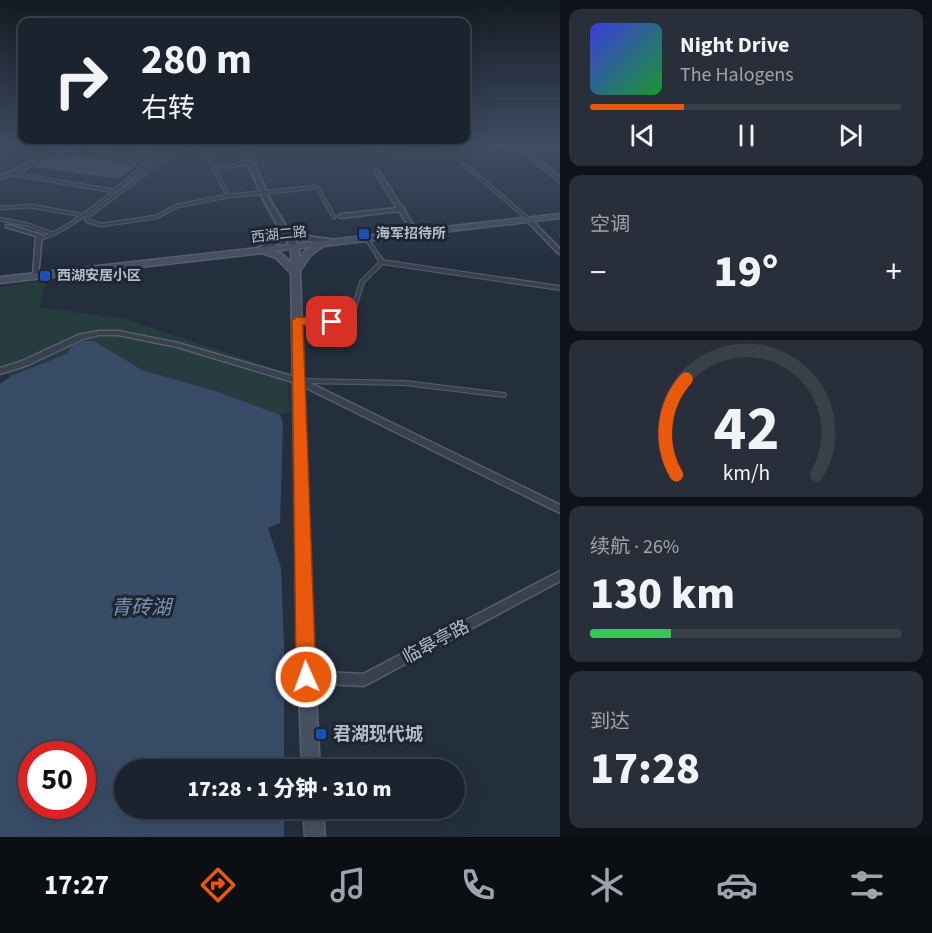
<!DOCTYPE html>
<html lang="zh">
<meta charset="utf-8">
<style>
:root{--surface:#1b232e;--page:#282f3a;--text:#f1f3f6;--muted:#a0a4aa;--line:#39404a;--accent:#ea580c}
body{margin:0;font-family:"Source Sans 3","Noto Sans SC",sans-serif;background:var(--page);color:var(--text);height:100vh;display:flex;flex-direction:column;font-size:22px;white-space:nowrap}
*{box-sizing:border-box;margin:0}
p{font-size:20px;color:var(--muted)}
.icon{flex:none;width:33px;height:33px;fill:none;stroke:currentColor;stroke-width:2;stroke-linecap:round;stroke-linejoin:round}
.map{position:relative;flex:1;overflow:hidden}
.side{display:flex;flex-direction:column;gap:9px;padding:9px;background:#0f1319;width:372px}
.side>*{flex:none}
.hud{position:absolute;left:18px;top:18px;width:452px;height:126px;border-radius:12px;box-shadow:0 6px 24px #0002,0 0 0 2px var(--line);background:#1b232e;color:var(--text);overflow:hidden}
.speed{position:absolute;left:18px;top:741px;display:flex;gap:12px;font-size:30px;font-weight:700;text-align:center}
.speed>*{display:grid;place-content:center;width:78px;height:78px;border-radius:50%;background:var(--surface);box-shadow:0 6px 24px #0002,0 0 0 2px var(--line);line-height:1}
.speed .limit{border:9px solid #d22;background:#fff;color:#111}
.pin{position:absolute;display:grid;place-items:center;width:51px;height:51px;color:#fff;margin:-26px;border-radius:12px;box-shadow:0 3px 9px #0006}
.me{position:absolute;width:66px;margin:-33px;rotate:358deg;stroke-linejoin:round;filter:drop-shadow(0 0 4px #0008)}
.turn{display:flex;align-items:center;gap:21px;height:126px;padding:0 24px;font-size:27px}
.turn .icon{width:78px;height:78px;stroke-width:2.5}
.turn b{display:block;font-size:42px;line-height:51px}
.big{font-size:45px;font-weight:800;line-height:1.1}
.side .card{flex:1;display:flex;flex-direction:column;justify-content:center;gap:9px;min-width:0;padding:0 21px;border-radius:12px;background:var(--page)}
.side .dial{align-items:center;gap:0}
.dial svg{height:156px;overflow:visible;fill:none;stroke:var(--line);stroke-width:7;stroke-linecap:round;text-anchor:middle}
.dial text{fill:var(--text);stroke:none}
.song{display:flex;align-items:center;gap:18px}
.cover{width:72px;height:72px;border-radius:9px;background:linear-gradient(135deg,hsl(240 70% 55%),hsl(130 70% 35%))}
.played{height:6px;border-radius:3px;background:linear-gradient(90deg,var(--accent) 30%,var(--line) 30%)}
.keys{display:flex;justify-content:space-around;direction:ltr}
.heat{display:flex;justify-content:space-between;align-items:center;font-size:33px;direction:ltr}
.charge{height:9px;border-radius:4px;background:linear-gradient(90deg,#34c759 26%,var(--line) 0)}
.trip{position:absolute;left:114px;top:759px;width:351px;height:60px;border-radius:30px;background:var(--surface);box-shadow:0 6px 24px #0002,0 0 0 2px var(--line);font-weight:800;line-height:60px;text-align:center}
.menu{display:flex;height:96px;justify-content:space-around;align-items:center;background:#0b0e12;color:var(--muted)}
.menu .icon{width:42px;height:42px}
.menu .selected{color:var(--accent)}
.menu b{font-size:27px;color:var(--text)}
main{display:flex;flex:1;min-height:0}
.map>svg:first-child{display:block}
.green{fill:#263c3f}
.water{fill:#394c67;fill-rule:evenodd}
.building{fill:#455162}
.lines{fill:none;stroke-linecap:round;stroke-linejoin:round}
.service-far1-casing{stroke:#565f6c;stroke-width:5}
.service-casing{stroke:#565f6c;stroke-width:6}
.minor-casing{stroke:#565f6c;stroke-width:3}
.tertiary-casing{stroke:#565f6c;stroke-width:4}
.secondary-casing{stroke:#565f6c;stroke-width:3}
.service-far1{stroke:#38414e;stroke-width:3}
.service{stroke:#38414e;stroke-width:4}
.minor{fill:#38414e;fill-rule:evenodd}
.tertiary{fill:#38414e;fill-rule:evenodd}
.secondary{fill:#465061;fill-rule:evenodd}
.route{fill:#ea580c;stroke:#983908;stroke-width:1.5}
.transit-dot{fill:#1a4fb4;stroke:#1d2633;stroke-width:2}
.labels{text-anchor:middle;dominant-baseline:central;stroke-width:6;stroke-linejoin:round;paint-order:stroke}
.far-poi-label{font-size:14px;font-weight:bold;fill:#b4bcc9;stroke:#1d2633;text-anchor:start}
.far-street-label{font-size:14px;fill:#b4bcc9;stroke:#1d2633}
.near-street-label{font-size:18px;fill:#b4bcc9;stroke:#1d2633}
.near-poi-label{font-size:18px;font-weight:bold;fill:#b4bcc9;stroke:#1d2633;text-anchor:start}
.near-water-label{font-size:20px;font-style:italic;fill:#7c92b1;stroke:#1d2633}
</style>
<main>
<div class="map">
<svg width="560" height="837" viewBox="0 0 560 837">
<rect width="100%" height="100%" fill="#242f3e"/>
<polygon class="green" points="46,280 39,307 126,319 287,373 290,412 280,415 216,391 142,370 94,341 83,341 72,346 67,354 36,368 11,376 0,372 0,287"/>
<path class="water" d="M 83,341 L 94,341 L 142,370 L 216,391 L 280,415 L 283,423 L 280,523 L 268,528 L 281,568 L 284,647 L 284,769 L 124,770 L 124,808 L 284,809 L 284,837 L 0,837 L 0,384 L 11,376 L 67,354 L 72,346 ZM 32,754 L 82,754 L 82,806 L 32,806 Z"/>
<g class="building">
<polygon points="73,146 131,146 134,150 150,152 144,158"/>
<polygon points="54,151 137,164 120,179 33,167"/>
</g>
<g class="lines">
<defs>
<g id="service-far1">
<polyline points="135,146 161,150"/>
<polyline points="181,146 86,218 88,221 101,225 156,217 177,206 228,196 317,187 334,217"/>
<polyline points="197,146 205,150 214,168 251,163"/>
<polyline points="369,146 420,157 506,146"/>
<polyline points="52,147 148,162"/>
<polyline points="526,153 560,148"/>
<polyline points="464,164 528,219"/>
<polyline points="214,168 228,196"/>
<polyline points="13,174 114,191"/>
<polyline points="0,208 31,206 81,215"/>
<polyline points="0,219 29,225 53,234"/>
<polyline points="366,238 379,257"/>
<path d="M 37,239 C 71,234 138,171 166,146"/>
</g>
<g id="service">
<polyline points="378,256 382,262"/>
<polyline points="297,321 349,323 362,282 382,262 560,288"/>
<polyline points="302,381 405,383 504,395"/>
</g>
<g id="minor">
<polygon points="49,146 55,146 24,170 0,179 0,175 20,168"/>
<polygon points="515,146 521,146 560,177 560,182"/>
<polygon points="374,170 378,170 402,207 405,209 404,210 418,232 417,233 413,233 399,211 341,218 338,216 341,214 397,208 374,171"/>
<polygon points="526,218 530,218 560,249 560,254 558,253 526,220"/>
<polygon points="6,225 10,225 42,235 38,276 34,276 33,275 36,236 6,227"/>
<polygon points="99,331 118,331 178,343 302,379 560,505 560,513 296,383 177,347 118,335 99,335 83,339 28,365 0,374 0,368 22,361 78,335"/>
<polygon points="560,571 560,581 368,684 364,686 306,683 302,681 300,677 302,673 306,671 363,674"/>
</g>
<path id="tertiary" d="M 240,146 L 246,146 L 271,202 L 287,228 L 304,236 L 333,240 L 333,244 L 302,240 L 292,236 L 299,247 L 295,249 L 292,249 L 284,235 C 279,244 267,253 256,253 L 256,249 L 274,240 L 280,229 L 265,202 Z"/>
<g id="secondary">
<path d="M 560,214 L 560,218 L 323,246 L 311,255 L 300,271 L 313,639 L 320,770 L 302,770 L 297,639 L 291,273 L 276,258 L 262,253 L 0,283 L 0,277 ZM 311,247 L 305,251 L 300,259 L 299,248 ZM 291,249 L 291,263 L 282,254 L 273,251 Z"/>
<polygon points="303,808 323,808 325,837 305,837"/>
</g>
</defs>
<use href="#service-far1" class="service-far1-casing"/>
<use href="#service" class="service-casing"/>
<use href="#minor" class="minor-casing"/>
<use href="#tertiary" class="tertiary-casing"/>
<use href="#secondary" class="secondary-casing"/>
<use href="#service-far1" class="service-far1"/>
<use href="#service" class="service"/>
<use href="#minor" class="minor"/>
<use href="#tertiary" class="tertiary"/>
<use href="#secondary" class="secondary"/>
</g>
<linearGradient id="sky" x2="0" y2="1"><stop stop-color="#141a22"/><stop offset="0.55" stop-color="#3f4d63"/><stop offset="1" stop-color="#3f4d63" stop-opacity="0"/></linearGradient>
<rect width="560" height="264" fill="url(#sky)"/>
<polygon class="route" points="297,317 332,318 338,322 332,326 303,325 316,677 313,684 306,686 299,684 296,677 292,321"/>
<g class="transit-dot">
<rect x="358" y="228" width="12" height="12" rx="3"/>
<rect x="39" y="270" width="12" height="12" rx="3"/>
<rect x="315" y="728" width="12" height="12" rx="3"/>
</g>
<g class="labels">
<g class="far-poi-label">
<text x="376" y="234">海军招待所</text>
<text x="57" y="276">西湖安居小区</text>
</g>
<g class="far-street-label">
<text transform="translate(279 235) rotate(-6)">西湖二路</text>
</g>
<g class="near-street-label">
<text transform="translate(436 642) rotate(-28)">临皋亭路</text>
</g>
<g class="near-poi-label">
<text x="333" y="734">君湖现代城</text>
</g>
<g class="near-water-label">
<text x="141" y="608">青砖湖</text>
</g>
</g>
</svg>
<div class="speed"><div class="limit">50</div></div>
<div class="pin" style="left:332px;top:322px;background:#d93025"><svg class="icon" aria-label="arrive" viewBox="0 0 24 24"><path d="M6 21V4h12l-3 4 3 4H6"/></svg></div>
<svg class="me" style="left:306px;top:677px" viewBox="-20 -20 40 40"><circle r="17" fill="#ea580c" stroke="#fff" stroke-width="3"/><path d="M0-11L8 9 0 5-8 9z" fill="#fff"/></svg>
<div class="trip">17:28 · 1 分钟 · 310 m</div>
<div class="hud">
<div class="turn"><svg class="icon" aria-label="right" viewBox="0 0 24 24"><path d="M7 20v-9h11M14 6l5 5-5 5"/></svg><div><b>280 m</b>右转</div></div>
</div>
</div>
<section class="side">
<div class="card">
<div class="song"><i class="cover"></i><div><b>Night Drive</b><p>The Halogens</p></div></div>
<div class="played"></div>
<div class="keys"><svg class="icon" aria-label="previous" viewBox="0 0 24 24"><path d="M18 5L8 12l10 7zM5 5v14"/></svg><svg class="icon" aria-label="pause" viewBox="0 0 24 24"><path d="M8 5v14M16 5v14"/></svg><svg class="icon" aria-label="next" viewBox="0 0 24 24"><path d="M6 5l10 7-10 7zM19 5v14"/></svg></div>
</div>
<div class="card"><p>空调</p>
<div class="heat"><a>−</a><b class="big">19°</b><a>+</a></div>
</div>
<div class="card dial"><svg viewBox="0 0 100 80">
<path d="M14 69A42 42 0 1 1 86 69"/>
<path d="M14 69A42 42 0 0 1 19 20" stroke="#ea580c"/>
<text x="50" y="56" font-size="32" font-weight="700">42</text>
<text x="50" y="72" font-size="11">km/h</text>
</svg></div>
<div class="card"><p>续航 · 26%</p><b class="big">130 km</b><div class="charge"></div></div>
<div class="card"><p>到达</p><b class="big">17:28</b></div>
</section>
</main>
<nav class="menu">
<b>17:27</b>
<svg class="icon selected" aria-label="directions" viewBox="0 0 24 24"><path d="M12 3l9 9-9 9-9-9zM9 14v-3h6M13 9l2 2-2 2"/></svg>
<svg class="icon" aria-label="music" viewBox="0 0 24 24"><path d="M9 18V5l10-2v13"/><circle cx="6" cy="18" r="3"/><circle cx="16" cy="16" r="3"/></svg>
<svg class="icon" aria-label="phone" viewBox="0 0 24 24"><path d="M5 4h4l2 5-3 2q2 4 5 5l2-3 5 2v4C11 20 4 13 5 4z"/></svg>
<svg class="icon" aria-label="climate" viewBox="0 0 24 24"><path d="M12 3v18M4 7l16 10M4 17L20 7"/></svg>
<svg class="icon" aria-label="car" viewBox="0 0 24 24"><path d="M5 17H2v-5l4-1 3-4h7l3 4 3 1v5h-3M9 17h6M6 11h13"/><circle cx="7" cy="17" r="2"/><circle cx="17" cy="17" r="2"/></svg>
<svg class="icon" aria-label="filters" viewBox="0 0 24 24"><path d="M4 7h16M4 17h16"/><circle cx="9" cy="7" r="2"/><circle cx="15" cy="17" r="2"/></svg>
</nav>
